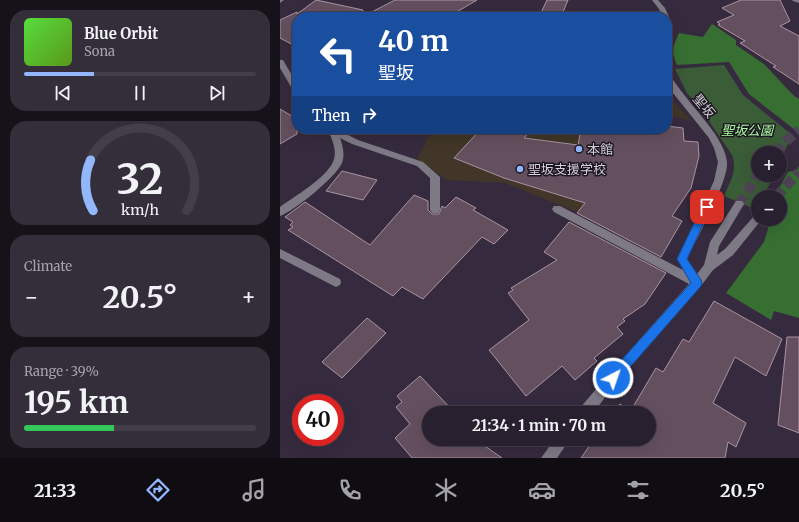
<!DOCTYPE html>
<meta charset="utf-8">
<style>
:root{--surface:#28202e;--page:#342d3a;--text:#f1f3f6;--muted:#a5a3aa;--line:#443e4a;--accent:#92b7fd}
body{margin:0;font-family:Merriweather,"Noto Sans JP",serif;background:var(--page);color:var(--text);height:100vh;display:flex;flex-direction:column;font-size:15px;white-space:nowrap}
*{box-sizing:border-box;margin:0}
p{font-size:13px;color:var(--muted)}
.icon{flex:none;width:22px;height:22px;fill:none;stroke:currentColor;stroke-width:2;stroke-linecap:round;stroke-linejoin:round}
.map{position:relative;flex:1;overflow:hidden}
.drawer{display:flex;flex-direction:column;gap:10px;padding:10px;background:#161219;width:280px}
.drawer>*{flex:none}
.banner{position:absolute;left:12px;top:12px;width:380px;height:122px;border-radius:16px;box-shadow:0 4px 16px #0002,0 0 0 1px var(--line);background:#1a4fa0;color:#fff;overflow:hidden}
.buttons{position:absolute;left:471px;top:146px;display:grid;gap:8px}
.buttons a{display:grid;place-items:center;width:36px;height:36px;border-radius:50%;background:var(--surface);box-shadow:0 4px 16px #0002,0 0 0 1px var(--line);font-size:20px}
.speed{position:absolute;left:12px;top:394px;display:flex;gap:8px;font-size:20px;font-weight:700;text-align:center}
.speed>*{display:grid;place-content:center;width:52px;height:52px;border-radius:50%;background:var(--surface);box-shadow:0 4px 16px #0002,0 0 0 1px var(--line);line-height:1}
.speed .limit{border:6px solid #d22;background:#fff;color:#111}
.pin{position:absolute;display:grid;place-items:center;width:34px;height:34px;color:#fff;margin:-17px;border-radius:8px;box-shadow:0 2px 6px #0006}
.me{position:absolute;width:44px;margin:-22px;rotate:41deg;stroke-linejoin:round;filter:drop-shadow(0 0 3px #0008)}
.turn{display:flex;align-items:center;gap:14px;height:84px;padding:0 20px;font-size:18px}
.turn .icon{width:52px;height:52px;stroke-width:2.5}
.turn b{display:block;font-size:28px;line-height:34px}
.then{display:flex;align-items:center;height:38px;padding:0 20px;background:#0003;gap:8px;font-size:15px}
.big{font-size:30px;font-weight:700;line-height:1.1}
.drawer .card{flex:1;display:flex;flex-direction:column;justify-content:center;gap:6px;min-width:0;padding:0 14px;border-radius:16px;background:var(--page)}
.drawer .dial{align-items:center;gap:0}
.dial svg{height:104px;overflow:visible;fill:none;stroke:var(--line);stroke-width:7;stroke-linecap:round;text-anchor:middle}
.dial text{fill:var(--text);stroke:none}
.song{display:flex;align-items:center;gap:12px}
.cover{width:48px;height:48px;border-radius:6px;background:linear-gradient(135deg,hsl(110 70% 55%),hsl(90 70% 35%))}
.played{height:4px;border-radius:2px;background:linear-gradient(90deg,var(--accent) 30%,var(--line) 30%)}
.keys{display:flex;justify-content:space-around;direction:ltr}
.heat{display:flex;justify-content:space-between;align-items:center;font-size:22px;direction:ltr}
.charge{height:6px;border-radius:3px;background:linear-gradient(90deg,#34c759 39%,var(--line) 0)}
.trip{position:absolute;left:142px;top:406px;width:234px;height:40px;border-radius:20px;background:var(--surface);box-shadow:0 4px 16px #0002,0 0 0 1px var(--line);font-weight:700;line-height:40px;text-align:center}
.menu{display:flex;height:64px;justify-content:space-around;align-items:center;background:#100d12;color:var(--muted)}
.menu .icon{width:28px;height:28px}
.menu .active{color:var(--accent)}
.menu b{font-size:18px;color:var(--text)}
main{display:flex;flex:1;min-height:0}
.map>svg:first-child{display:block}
.education{fill:#413627}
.green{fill:#3a5c36}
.forest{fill:#376f32}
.building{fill:#644f5e;stroke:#aa93a2}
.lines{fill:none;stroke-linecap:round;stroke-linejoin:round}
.minor-tunnel{stroke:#4e4456;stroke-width:10;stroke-dasharray:10 4.5;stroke-linecap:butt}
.minor{fill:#7d7a85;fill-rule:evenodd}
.route{fill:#1a73e8;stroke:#114b97}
.poi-dot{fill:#92b7fd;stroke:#1b161f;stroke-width:1.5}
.labels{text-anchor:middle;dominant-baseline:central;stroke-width:3;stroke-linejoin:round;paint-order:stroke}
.street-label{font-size:13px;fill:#d6cfdb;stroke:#1b161f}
.park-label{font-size:13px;font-style:italic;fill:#abfaa2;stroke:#1b161f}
.poi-label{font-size:13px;fill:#d6cfdb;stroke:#1b161f;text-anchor:start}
</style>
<main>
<section class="drawer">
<div class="card">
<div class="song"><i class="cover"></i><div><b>Blue Orbit</b><p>Sona</p></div></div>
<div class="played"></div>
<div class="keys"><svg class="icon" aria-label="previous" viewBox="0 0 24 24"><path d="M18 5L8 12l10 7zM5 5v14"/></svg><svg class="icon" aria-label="pause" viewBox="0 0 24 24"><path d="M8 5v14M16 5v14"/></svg><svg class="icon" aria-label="next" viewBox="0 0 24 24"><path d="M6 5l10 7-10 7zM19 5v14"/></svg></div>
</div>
<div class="card dial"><svg viewBox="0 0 100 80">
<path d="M14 69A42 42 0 1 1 86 69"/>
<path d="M14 69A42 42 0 0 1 12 30" stroke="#92b7fd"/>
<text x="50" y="56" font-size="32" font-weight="700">32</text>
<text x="50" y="72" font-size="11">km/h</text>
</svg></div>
<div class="card"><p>Climate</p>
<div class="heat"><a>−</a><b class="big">20.5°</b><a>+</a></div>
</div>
<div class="card"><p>Range · 39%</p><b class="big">195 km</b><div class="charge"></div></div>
</section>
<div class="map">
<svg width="519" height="458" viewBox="0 0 519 458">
<rect width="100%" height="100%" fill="#362b3e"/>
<g class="education">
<polygon points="387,91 394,102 412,121 387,115"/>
<polygon points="162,129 339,129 305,215 225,183 167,180 137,159 149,136"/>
</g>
<path class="green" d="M 444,65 L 463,95 L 512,135 L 500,161 L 500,153 L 478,153 L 478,175 L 494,175 L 483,197 L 478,197 L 477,210 L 444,196 C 450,182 458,170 452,155 L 429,121 L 430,119 L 407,93 L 395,69 Z"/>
<g class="forest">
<path d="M 432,24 L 456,40 L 456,45 L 484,64 L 513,95 L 519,99 L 519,133 L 469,94 L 449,62 L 397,65 C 391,52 393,46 399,33 L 423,37 Z"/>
<polygon points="519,166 519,318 494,311 491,320 446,293 484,242 491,219 500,219 500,197 494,197 508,172 517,170"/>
</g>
<g class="building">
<polygon points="36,0 83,10 82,17 17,17 17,47 0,38 0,20 17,12 17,14"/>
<polygon points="115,0 197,0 168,17 82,17"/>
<polygon points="267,0 288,0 281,17 259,17"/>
<polygon points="461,0 500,0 510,21 500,26 519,36 519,84 493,67 496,66 460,43 465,41 438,25 440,24 437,22 454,15 442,8"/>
<polygon points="0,109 17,119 17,134 0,144"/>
<polygon points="387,126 403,128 404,141 418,142 419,156 411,188 392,216 402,221 381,257 297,213 305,203 224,178 174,158 201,129 252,129 244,138 298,145 301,129 387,129"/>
<polygon points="62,171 97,180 83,200 46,191"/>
<polygon points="134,195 148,201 148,210 152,214 159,214 162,206 165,208 176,197 196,208 193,210 228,230 214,244 202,237 143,299 122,287 113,296 8,230 13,227 10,225 13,222 5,217 25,202 90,245"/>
<polygon points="289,222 386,273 365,304 343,319 345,321 337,327 343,334 314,358 317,361 295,380 282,366 246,396 209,350 249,320 228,293 233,290 231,288 277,260 264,252"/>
<polygon points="434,301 502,339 486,376 455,357 433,403 466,423 456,447 448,442 445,458 301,458 314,439 369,439 369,413 334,413 340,404 350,412 376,368 383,372 403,339 409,342"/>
<polygon points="87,318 106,333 62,378 42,362"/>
<polygon points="507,337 519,337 519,433 498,425"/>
<polygon points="140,376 175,413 149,413 149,439 204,439 205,440 202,444 222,458 132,458 115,438 130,424 116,407 122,402 117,396"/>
</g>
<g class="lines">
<g class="minor-tunnel">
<polyline points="496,153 506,141 519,130"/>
<polyline points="496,197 519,172"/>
<polyline points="459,204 478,175"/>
</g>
<g class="minor">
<polygon points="0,0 4,0 0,3"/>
<polygon points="372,0 378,0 385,8 389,17 388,18 383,17 379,9"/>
<polygon points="512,0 519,0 519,3 513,1"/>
<polygon points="0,60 3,60 17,84 17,92 14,92 0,68"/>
<path d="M 387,75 L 390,75 C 403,96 421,114 435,134 C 440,142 446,152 447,162 C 449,180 416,240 407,259 L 417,274 L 424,265 L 430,242 L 456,201 L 462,201 L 464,204 L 439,246 L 437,255 L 445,249 L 475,215 L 478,214 L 478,219 L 482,219 L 453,255 L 433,270 L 421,286 L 337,382 L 313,413 L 299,413 L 300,408 L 329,374 L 409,284 L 274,212 L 272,209 L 274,206 L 280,206 L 403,270 L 397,259 L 434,181 L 438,162 L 434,148 L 429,138 L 389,88 L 387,84 Z"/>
<path d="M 47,129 L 56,129 L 78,140 L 143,162 L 160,177 L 160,210 L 158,213 L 152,213 L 150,210 L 150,178 L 137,166 L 72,144 L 60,138 C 63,146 65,155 62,163 C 56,177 14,211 0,216 L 0,207 C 15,196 45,179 53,162 C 58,152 52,138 47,129 Z"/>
<polygon points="0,249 60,279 61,282 60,285 56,287 52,285 0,258"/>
<polygon points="275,439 290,439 277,458 261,458"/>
</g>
</g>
<polygon class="route" points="427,204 431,207 407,259 421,280 422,283 421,286 337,382 333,383 329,382 328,378 329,374 411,283 397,259 422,207"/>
<g class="poi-dot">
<circle cx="299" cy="149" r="4"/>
<circle cx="240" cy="169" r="4"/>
</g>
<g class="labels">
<g class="street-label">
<text transform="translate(424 106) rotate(50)">聖坂</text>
</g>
<g class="park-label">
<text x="467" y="130">聖坂公園</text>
</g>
<g class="poi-label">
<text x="307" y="149">本館</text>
<text x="248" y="169">聖坂支援学校</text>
</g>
</g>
</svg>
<div class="buttons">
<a>+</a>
<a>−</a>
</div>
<div class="speed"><div class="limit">40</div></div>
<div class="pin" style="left:427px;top:207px;background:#d93025"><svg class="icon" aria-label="arrive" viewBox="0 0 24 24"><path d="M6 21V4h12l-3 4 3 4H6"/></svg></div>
<svg class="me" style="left:333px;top:378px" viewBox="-20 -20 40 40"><circle r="17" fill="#1a73e8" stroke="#fff" stroke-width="3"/><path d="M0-11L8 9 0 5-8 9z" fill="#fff"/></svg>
<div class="trip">21:34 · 1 min · 70 m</div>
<div class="banner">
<div class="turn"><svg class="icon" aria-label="left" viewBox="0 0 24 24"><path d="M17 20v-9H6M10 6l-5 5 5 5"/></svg><div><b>40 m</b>聖坂</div></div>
<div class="then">Then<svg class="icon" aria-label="right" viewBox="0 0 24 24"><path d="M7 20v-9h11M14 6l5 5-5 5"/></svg></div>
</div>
</div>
</main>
<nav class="menu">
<b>21:33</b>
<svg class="icon active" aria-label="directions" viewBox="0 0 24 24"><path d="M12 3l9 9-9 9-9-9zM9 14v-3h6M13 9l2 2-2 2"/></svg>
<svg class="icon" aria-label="music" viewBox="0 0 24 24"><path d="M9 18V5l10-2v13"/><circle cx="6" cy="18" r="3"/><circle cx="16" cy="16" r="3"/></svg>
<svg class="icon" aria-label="phone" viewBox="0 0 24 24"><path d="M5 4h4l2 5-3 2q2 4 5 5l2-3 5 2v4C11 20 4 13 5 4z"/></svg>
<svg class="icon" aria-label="climate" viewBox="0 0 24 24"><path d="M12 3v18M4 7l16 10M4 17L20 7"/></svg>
<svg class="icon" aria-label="car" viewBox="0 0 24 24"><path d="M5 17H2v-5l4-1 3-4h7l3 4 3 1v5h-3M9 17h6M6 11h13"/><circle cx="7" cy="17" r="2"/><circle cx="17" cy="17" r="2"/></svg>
<svg class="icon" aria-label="filters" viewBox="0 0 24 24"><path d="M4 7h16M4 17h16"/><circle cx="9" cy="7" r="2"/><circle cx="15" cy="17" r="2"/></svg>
<b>20.5°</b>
</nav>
